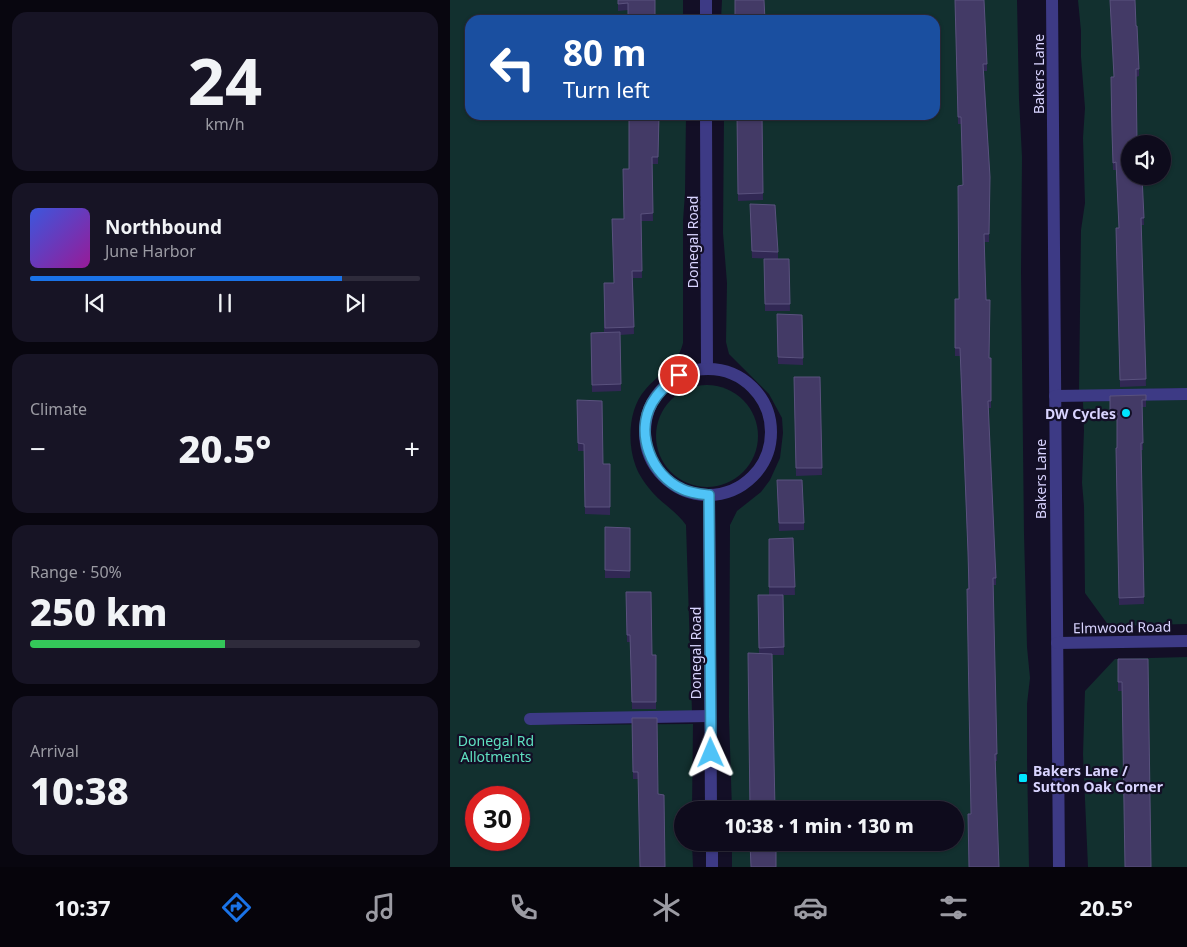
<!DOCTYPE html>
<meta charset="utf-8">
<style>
:root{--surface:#0e0b1c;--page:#171425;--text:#f1f3f6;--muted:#9b9ba3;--line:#2e2b3b;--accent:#1a73e8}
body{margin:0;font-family:"Noto Sans",sans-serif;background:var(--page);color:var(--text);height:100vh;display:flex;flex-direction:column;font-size:19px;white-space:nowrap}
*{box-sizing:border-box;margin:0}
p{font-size:16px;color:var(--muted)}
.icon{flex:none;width:28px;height:28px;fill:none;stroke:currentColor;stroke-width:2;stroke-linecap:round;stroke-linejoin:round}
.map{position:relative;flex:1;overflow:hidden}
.panel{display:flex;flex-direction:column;gap:12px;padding:12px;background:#08060f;width:450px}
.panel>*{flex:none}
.top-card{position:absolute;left:15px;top:15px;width:475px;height:105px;border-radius:15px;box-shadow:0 1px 4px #0004,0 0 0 1px var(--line);background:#1a4fa0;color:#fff;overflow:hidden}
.controls{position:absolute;left:671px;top:135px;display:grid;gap:10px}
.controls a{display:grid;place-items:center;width:50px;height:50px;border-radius:50%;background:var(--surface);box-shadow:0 1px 4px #0004,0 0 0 1px var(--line);font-size:25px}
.speed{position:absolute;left:15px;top:786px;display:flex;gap:10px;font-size:25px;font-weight:700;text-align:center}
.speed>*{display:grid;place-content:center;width:65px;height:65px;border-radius:50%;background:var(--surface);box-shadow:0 1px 4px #0004,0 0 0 1px var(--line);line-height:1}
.speed .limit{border:8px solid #d22;background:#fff;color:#111}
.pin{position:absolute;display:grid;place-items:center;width:42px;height:42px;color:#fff;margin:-21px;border:2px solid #fff;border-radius:50%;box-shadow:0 1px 5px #0007}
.me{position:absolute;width:55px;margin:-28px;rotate:359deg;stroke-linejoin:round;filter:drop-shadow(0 0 4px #0008)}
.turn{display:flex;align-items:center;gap:18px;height:105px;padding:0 15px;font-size:22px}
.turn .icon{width:65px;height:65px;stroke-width:2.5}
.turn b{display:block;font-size:35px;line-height:42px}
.big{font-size:38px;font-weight:800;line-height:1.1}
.panel .widget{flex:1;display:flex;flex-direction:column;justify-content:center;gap:8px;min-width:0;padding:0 18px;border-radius:15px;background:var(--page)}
.panel .dial{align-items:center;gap:0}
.dial b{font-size:65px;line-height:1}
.song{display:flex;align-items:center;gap:15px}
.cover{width:60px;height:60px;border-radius:8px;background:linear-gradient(135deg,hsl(230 70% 55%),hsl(300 70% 35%))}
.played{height:5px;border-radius:2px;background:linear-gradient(90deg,var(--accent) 80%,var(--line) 80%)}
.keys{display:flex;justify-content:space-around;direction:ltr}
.heat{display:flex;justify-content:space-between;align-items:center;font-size:28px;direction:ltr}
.charge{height:8px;border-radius:4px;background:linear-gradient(90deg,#34c759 50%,var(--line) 0)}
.trip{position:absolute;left:224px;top:801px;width:290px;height:50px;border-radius:25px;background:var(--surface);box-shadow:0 1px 4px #0004,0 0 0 1px var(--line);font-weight:800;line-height:50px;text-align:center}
.tabs{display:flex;height:80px;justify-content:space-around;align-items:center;background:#06040b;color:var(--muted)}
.tabs .icon{width:35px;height:35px}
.tabs .on{color:var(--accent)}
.tabs b{font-size:22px;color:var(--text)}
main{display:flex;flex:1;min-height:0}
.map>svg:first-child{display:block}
.green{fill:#12302f;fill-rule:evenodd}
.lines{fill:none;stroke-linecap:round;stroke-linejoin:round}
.minor{stroke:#3d3a85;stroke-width:12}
.wall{fill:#312854}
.building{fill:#433a66;stroke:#5a527e}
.route-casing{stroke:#337fa1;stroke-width:12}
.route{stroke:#4fc3f7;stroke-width:9}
.poi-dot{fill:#00e5ff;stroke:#130f26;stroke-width:2}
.labels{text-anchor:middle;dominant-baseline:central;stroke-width:4.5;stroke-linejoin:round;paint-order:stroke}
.street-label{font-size:14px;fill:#d9d4ff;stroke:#130f26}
.poi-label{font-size:14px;font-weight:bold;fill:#d9d4ff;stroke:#130f26;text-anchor:end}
.park-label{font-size:14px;fill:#5fe0c0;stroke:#130f26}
</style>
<main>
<section class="panel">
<div class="widget dial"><b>24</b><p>km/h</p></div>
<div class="widget">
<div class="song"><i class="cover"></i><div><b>Northbound</b><p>June Harbor</p></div></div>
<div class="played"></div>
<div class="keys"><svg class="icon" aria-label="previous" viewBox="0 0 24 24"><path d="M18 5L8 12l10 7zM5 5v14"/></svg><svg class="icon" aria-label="pause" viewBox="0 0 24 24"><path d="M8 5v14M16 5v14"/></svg><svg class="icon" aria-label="next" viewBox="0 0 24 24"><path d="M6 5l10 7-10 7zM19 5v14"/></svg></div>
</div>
<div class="widget"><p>Climate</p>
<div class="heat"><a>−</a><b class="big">20.5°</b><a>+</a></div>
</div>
<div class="widget"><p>Range · 50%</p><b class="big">250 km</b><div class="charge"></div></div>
<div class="widget"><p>Arrival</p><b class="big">10:38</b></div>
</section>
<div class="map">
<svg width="737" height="867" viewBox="0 0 737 867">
<rect width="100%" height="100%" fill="#130f26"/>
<g class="green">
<path d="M 0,0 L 233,0 L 233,20 L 20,20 L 20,115 L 236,115 L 235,193 L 233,221 L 233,343 C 227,367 209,373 195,390 C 179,408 177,441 185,464 C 188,474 196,485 203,493 C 213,504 228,513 236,525 L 242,712 L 91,725 L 243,724 L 242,810 L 232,810 L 232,842 L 242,843 L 243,867 L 0,867 ZM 26,798 L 69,798 L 69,840 L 26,840 Z"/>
<polygon points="272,0 567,0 569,99 572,157 571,272 574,534 577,647 580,678 577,704 577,759 579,867 282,867 282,843 505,842 505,810 282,810 279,717 280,525 287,511 311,492 320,480 330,458 333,433 332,418 319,394 279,354 276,342 277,283 273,233 274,115 485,115 485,20 271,20"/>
<path d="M 628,0 L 737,0 L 737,388 L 629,391 L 631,230 L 635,203 L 633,138 L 635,108 L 631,57 L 631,31 ZM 680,144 L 712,144 L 712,176 L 680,176 Z"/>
<circle cx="257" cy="436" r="51"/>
<polygon points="737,398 737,624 659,626 635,593 634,506 632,483 634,430 633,402"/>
<polygon points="737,657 737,867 638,867 633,754 635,691 665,659"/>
</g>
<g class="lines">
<g class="minor">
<polyline points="256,0 256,20"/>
<polyline points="602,0 609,867"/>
<polyline points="256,115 257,368"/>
<circle cx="258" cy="432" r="63"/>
<polyline points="605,396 737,394"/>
<polyline points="259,495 261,810"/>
<polyline points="607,643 737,641"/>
<polyline points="80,719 260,716"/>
<polyline points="262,842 262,867"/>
</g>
</g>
<g class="wall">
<polygon points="168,0 205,0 178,10 168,11"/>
<polygon points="505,0 537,64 537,71 534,71 540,177 539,242 534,242 539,358 541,358 541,408 538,408 546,578 546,585 543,585 547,761 546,761 521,814 518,559 510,356 505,356 505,299 509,299 513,185 511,124 508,124"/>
<polygon points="686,26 689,69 689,76 686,77 687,141 692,176 694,225 691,225 696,386 670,387 666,235 669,228 666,170 663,170 662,139 664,77"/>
<polygon points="209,115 208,164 202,164 203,221 191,221 192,278 183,278 184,334 170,335 171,391 142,392 141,333 154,332 154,283 164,283 174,219 179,169"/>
<polygon points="287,115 312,115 313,200 288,201"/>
<polygon points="300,212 328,252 328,259 339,259 340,311 315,311 314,259 325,259 302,258"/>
<polygon points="327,314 352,315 353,365 328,364"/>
<polygon points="344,377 370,377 372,475 346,476"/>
<polygon points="696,395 696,407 692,407 693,450 691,450 694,604 669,605 666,455 667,448 667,419 660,419 660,396"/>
<polygon points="127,400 153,464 160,507 160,515 135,514 134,451 128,451"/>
<polygon points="327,487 354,523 354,530 329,531"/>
<polygon points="155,527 180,528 180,578 155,578"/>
<polygon points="343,538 345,595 319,595 319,587"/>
<polygon points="176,592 202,655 206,655 206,709 182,709 180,642 177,642"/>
<polygon points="308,595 333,595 334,655 322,655 309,653"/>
<polygon points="668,659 701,867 672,691 668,691"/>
<polygon points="182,718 208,794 188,779 183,779"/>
</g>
<g class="building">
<polygon points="168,0 205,0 205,20 178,20 178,3 168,4"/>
<polygon points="285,0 314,0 315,20 285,20"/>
<polygon points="505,0 534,0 537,64 533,64 540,177 539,234 534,234 536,300 540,300 539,358 541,358 541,401 538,401 546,578 543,578 547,754 545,754 549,867 519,867 518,814 521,814 517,589 519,589 518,552 510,348 505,348 505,299 509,299 508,186 513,185 511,117 508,117"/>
<polygon points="660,0 685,0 686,26 687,26 689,69 686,69 687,141 691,141 691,144 680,144 680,176 692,176 694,218 691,218 696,379 670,380 666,228 669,228 666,162 663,163 662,132 661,77 664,77"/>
<polygon points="179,115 209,115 208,157 202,157 203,213 191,214 192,271 182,271 184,327 155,328 154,283 164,283 162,219 174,219 173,169 179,169"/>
<polygon points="287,115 312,115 313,193 288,194"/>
<polygon points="300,204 325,205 328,252 302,251"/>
<polygon points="314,259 339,259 340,304 315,304"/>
<polygon points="327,314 352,315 353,358 328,357"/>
<polygon points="170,332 171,384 142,385 141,333"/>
<polygon points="344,377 370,377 372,468 346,468"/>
<polygon points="696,395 696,400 692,400 693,443 691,443 694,597 669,598 666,448 667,448 667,411 660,412 660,396"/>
<polygon points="127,400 152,401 153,464 160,464 160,507 135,507 134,444 128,443"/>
<polygon points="327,480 352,480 354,523 329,523"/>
<polygon points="155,527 180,528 180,571 155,570"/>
<polygon points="343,538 345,587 319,587 319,539"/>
<polygon points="176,592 201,592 202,655 206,655 206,702 182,702 180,635 177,635"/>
<polygon points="308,595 333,595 334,647 309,648"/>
<polygon points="298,653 322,654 325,810 300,810"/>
<polygon points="668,659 698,659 701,867 675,867 672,682 668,682"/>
<polygon points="182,718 207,718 208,794 214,795 215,867 190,867 188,772 183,772"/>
<polygon points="300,842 326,842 326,867 301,867"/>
</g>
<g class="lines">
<defs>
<path id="route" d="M 229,375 C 218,383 209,391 202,403 C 185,433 201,475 232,489 C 240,493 250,494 259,495 L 261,753"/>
</defs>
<use href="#route" class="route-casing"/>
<use href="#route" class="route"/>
</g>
<g class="poi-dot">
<circle cx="676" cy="413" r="5"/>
<rect x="568" y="773" width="10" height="10" rx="2.5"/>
</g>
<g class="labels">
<g class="street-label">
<text transform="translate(588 74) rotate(-90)">Bakers Lane</text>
<text transform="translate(242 242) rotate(-90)">Donegal Road</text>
<text transform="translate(590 479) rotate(-90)">Bakers Lane</text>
<text transform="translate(672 627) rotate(-1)">Elmwood Road</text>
<text transform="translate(245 653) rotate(-90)">Donegal Road</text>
</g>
<g class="poi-label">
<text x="666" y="413">DW Cycles</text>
<text x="583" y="770" text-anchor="start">Bakers Lane /<tspan x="583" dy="16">Sutton Oak Corner</tspan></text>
</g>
<g class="park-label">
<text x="46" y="740">Donegal Rd<tspan x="46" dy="16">Allotments</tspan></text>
</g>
</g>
</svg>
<div class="controls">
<a><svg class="icon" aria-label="sound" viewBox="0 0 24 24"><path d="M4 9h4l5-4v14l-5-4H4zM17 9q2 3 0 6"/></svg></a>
</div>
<div class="speed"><div class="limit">30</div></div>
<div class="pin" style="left:229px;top:375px;background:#d93025"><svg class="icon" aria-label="arrive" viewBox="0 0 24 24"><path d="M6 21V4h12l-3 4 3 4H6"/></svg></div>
<svg class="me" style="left:261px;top:753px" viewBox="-20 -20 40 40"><path d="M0-17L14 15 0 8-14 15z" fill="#4fc3f7" stroke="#fff" stroke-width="4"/></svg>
<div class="trip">10:38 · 1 min · 130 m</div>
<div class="top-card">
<div class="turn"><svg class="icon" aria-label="left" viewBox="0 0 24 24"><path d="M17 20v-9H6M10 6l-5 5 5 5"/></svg><div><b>80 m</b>Turn left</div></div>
</div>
</div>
</main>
<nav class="tabs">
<b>10:37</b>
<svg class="icon on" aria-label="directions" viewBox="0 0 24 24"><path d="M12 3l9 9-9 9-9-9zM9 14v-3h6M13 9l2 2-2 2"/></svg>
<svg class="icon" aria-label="music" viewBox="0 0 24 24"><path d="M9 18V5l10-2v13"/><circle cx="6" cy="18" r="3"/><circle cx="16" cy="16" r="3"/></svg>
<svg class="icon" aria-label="phone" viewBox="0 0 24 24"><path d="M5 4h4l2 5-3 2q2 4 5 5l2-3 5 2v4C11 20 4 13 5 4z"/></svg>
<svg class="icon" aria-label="climate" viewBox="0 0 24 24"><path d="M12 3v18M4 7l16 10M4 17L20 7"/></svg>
<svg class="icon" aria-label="car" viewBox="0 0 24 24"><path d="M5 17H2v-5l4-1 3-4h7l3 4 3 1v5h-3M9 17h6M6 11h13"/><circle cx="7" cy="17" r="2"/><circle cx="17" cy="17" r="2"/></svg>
<svg class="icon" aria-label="filters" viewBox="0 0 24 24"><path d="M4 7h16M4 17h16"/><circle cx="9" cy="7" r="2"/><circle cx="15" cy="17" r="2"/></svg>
<b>20.5°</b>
</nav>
